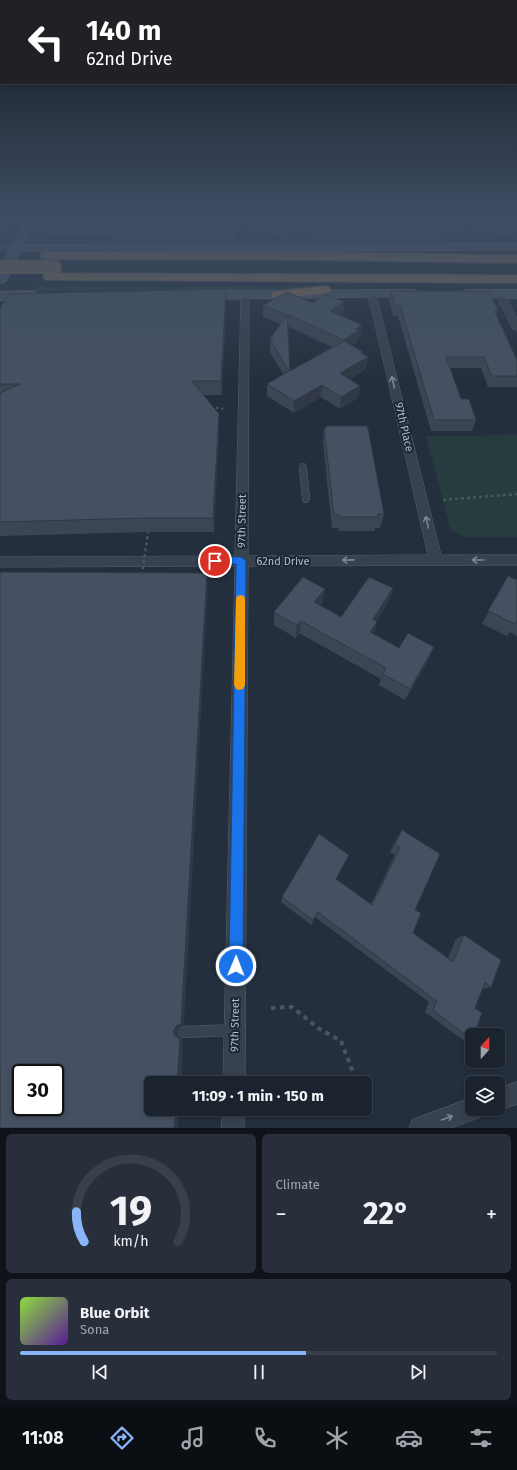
<!DOCTYPE html>
<meta charset="utf-8">
<style>
:root{--surface:#1b232e;--page:#282f3a;--text:#f1f3f6;--muted:#a0a4aa;--line:#39404a;--accent:#8ab4f8}
body{margin:0;font-family:"Fira Sans",sans-serif;background:var(--page);color:var(--text);height:100vh;display:flex;flex-direction:column;font-size:15px;white-space:nowrap}
*{box-sizing:border-box;margin:0}
p{font-size:13px;color:var(--muted)}
.icon{flex:none;width:22px;height:22px;fill:none;stroke:currentColor;stroke-width:2;stroke-linecap:round;stroke-linejoin:round}
.map{position:relative;height:1128px;overflow:hidden}
.drawer{display:flex;flex-direction:column;gap:6px;padding:6px;background:#0f1319;flex:1}
.drawer>*{flex:none}
.banner{position:absolute;left:0px;top:0px;width:517px;height:84px;box-shadow:0 2px 6px #0003,0 0 0 1px var(--line);background:#202124;color:#fff;overflow:hidden}
.needle{width:26px;rotate:21deg}
.tools{position:absolute;left:465px;top:1028px;display:grid;gap:8px}
.tools a{display:grid;place-items:center;width:40px;height:40px;border-radius:6px;background:var(--surface);box-shadow:0 2px 6px #0003,0 0 0 1px var(--line);font-size:20px}
.speed{position:absolute;left:12px;top:1064px;display:flex;gap:8px;font-size:20px;font-weight:700;text-align:center}
.speed>*{display:grid;place-content:center;width:52px;height:52px;border-radius:50%;background:var(--surface);box-shadow:0 2px 6px #0003,0 0 0 1px var(--line);line-height:1}
.speed .limit{border:2px solid #111;border-radius:6px;background:#fff;color:#111}
.pin{position:absolute;display:grid;place-items:center;width:34px;height:34px;color:#fff;margin:-17px;border:2px solid #fff;border-radius:50%;box-shadow:0 1px 4px #0007}
.me{position:absolute;width:44px;margin:-22px;rotate:1deg;stroke-linejoin:round;filter:drop-shadow(0 0 3px #0008)}
.turn{display:flex;align-items:center;gap:14px;height:84px;padding:0 20px;font-size:18px}
.turn .icon{width:52px;height:52px;stroke-width:2.5}
.turn b{display:block;font-size:28px;line-height:34px}
.big{font-size:30px;font-weight:700;line-height:1.1}
.drawer .widget{flex:1;display:flex;flex-direction:column;justify-content:center;gap:6px;min-width:0;padding:0 14px;border-radius:6px;background:var(--page)}
.drawer .dial{align-items:center;gap:0}
.dial svg{height:104px;overflow:visible;fill:none;stroke:var(--line);stroke-width:7;stroke-linecap:round;text-anchor:middle}
.dial text{fill:var(--text);stroke:none}
.song{display:flex;align-items:center;gap:12px}
.cover{width:48px;height:48px;border-radius:6px;background:linear-gradient(135deg,hsl(90 70% 55%),hsl(270 70% 35%))}
.played{height:4px;border-radius:2px;background:linear-gradient(90deg,var(--accent) 60%,var(--line) 60%)}
.keys{display:flex;justify-content:space-around;direction:ltr}
.heat{display:flex;justify-content:space-between;align-items:center;font-size:22px;direction:ltr}
.drawer .tiles{flex:1;display:grid;gap:6px;grid-template-columns:1fr 1fr}
.widget:last-child{grid-column:span 2}
.trip{position:absolute;left:144px;top:1076px;width:228px;height:40px;border-radius:6px;background:var(--surface);box-shadow:0 2px 6px #0003,0 0 0 1px var(--line);font-weight:700;line-height:40px;text-align:center}
.dock{display:flex;height:64px;justify-content:space-around;align-items:center;background:#0b0e12;color:var(--muted)}
.dock .icon{width:28px;height:28px}
.dock .active{color:var(--accent)}
.dock b{font-size:18px;color:var(--text)}
.map>svg:first-child{display:block}
.green{fill:#263c3f}
.lines{fill:none;stroke-linecap:round;stroke-linejoin:round}
.service-far2-casing{stroke:#565f6c;stroke-width:6}
.service-far1-casing{stroke:#565f6c;stroke-width:8}
.service-casing{stroke:#565f6c;stroke-width:12}
.minor-casing{stroke:#565f6c;stroke-width:1}
.secondary-casing{stroke:#565f6c;stroke-width:2}
.motorway-casing{stroke:#434c59;stroke-width:2}
.path-far2{stroke:#44595c;stroke-width:2;stroke-dasharray:2.5 2.5;stroke-linecap:butt}
.path-far1{stroke:#44595c;stroke-width:2.5;stroke-dasharray:3 3;stroke-linecap:butt}
.path{stroke:#44595c;stroke-width:4;stroke-dasharray:4.5 4.5;stroke-linecap:butt}
.service-far2{stroke:#38414e;stroke-width:5.5}
.service-far1{stroke:#38414e;stroke-width:7}
.service{stroke:#38414e;stroke-width:11}
.minor{fill:#38414e;fill-rule:evenodd}
.secondary{fill:#465061;fill-rule:evenodd}
.motorway{fill:#746855;fill-rule:evenodd}
.motorway-bridge-casing{stroke:#434c59;stroke-width:14;stroke-linecap:butt}
.path-bridge{stroke:#44595c;stroke-width:2.5;stroke-dasharray:3 3;stroke-linecap:butt}
.motorway-bridge{stroke:#746855;stroke-width:14}
.wall{fill:#3b4654;fill-rule:evenodd}
.shaded-wall{fill:#303945}
.building{fill:#455162;stroke:#303945;fill-rule:evenodd}
.oneway{stroke:#7c8592}
.route{fill:#1a73e8;stroke:#114b97}
.slow{fill:#f59e0b}
.labels{text-anchor:middle;dominant-baseline:central;stroke-width:4;stroke-linejoin:round;paint-order:stroke}
.street-label{font-size:11px;fill:#b4bcc9;stroke:#1d2633}
</style>
<div class="map">
<svg width="517" height="1128" viewBox="0 0 517 1128">
<rect width="100%" height="100%" fill="#242f3e"/>
<g class="green">
<polygon points="331,286 278,290 34,291 35,287"/>
<polygon points="517,435 517,537 465,537 451,531 426,436"/>
</g>
<g class="lines">
<defs>
<polyline id="service-far2" points="303,466 303,469"/>
<polyline id="service-far1" points="303,468 306,499"/>
<polyline id="service" points="184,1032 233,1030"/>
<g id="minor">
<polygon points="0,246 17,246 21,248 17,250 0,250"/>
<polygon points="372,291 376,294 441,555 517,555 517,565 248,566 245,1083 223,1083 235,566 0,567 0,557 235,556 241,295 245,292 249,295 248,556 428,555 368,294"/>
<polygon points="500,291 504,294 517,319 517,331 512,328 496,294"/>
<polygon points="517,1082 517,1104 498,1111 493,1109 498,1109 498,1089"/>
<polygon points="472,1098 472,1109 484,1109 481,1117 451,1128 409,1128 412,1120"/>
<polygon points="223,1109 245,1109 244,1128 222,1128"/>
</g>
<g id="secondary">
<polygon points="25,221 35,221 23,245 517,244 517,250 20,251 6,280 4,282 0,283 0,269"/>
<polygon points="414,290 418,292 420,294 418,296 202,299 198,297 196,295 198,293 202,291"/>
<polygon points="466,290 517,290 517,298 462,296 460,294 462,292"/>
<polygon points="32,291 36,293 38,295 36,297 0,300 0,292"/>
</g>
<g id="motorway">
<polygon points="47,252 314,252 517,255 517,263 314,260 42,259 40,256 42,253"/>
<polygon points="50,273 517,275 517,283 45,280 43,277 45,274"/>
<polygon points="324,286 329,287 331,290 329,293 278,299 273,298 271,295 273,292 278,291"/>
</g>
</defs>
<use href="#service-far2" class="service-far2-casing"/>
<use href="#service-far1" class="service-far1-casing"/>
<use href="#service" class="service-casing"/>
<use href="#minor" class="minor-casing"/>
<use href="#secondary" class="secondary-casing"/>
<use href="#motorway" class="motorway-casing"/>
<polyline class="path-far2" points="211,407 224,409"/>
<polyline class="path-far1" points="443,500 517,494"/>
<polyline class="path" points="271,1008 292,1007 318,1028 341,1041 357,1083"/>
<use href="#service-far2" class="service-far2"/>
<use href="#service-far1" class="service-far1"/>
<use href="#service" class="service"/>
<use href="#minor" class="minor"/>
<use href="#secondary" class="secondary"/>
<use href="#motorway" class="motorway"/>
<defs>
<polyline id="motorway-bridge" points="0,267 55,267"/>
</defs>
<use href="#motorway-bridge" class="motorway-bridge-casing"/>
<polyline class="path-bridge" points="142,575 148,532"/>
<use href="#motorway-bridge" class="motorway-bridge"/>
</g>
<g class="wall">
<polygon points="238,221 237,240 115,240 114,237 49,238 45,224"/>
<polygon points="241,221 517,221 508,239 469,225 442,241 310,242 311,227 284,240"/>
<polygon points="391,291 498,310 496,314 517,360 517,387 488,387 481,368 450,368 461,399 476,420 472,431 431,431 398,316 393,316 389,301"/>
<polygon points="226,302 222,395 203,395 219,428 214,532 148,532 0,536 0,309"/>
<path d="M 344,302 L 343,314 L 340,315 L 362,325 L 360,337 L 357,339 L 357,342 L 352,345 L 363,352 L 362,354 L 368,357 L 366,369 L 350,379 L 360,386 L 358,398 L 340,409 L 321,397 L 294,413 L 267,396 L 267,384 L 283,374 L 270,352 L 270,339 L 280,324 L 263,317 L 263,305 ZM 287,326 L 332,347 L 290,371 Z"/>
<polygon points="326,426 384,514 380,528 375,528 375,531 339,531 338,528 332,528 323,442 324,428 325,428"/>
<polygon points="508,576 517,580 517,636 510,632 507,636 482,624"/>
<polygon points="393,588 389,601 376,621 374,634 399,648 429,659 405,700 379,685 381,679 299,633 296,638 274,625 274,612 323,602 320,605 341,617"/>
<polygon points="402,830 415,910 413,933 448,958 456,939 464,935 491,987 482,989 475,1008 472,1040 463,1040 425,1012 429,1002 315,917 311,925 281,902 282,897 371,904 395,855 390,852 397,838"/>
</g>
<g class="shaded-wall">
<polygon points="0,221 11,221 1,239 0,235"/>
<polygon points="237,221 238,221 237,240"/>
<polygon points="295,221 312,221 311,227 284,240 285,226"/>
<polygon points="456,221 470,221 469,225 442,241 445,227"/>
<polygon points="517,222 517,234 508,239 512,225"/>
<polygon points="226,289 226,302 222,395 221,381"/>
<polygon points="344,302 343,314 329,323 330,311"/>
<polygon points="362,325 360,337 357,339 357,342 343,352 344,340 356,329"/>
<polygon points="363,352 361,361 368,357 366,369 339,386 340,373 361,353"/>
<polygon points="322,385 321,397 294,413 294,401"/>
<polygon points="360,386 358,398 340,409 341,397"/>
<polygon points="219,414 219,428 214,532 213,518"/>
<polygon points="207,573 208,586 184,1025 180,1026 177,1032 178,1036 183,1039 181,1083 177,1083 175,1036 173,1032"/>
<polygon points="393,588 389,601 369,632 373,619"/>
<polygon points="325,589 323,602 313,615 314,602"/>
<polygon points="301,621 299,633 296,638 297,625"/>
<polygon points="377,622 374,634 370,632"/>
<polygon points="434,647 429,659 405,700 410,689"/>
<polygon points="176,1109 179,1109 178,1128 174,1128"/>
</g>
<g class="building">
<polygon points="46,221 237,221 237,226 112,226 113,224 45,224"/>
<polygon points="273,221 295,221 285,226"/>
<polygon points="312,221 456,221 445,227 311,228"/>
<polygon points="499,221 517,221 517,222 512,225"/>
<polygon points="226,289 221,381 192,381 219,414 213,518 145,518 0,522 0,393 20,384 0,384 0,309 8,294"/>
<polygon points="391,291 489,291 498,310 494,310 517,360 517,376 492,376 484,357 446,357 461,399 469,399 476,420 434,420 400,305 394,305"/>
<polygon points="287,292 312,303 326,294 344,302 330,311 362,325 356,329 359,330 344,340 287,314 290,371 344,341 363,352 361,353 368,357 340,373 360,386 341,397 322,385 294,401 267,384 289,371 270,339 287,315 263,305"/>
<polygon points="326,426 366,426 368,428 384,514 378,514 378,517 341,517 340,515 334,515 324,428 326,428"/>
<path d="M 0,572 L 207,573 L 181,1024 L 176,1026 L 173,1032 L 175,1036 L 180,1039 L 177,1083 L 151,1083 L 151,1109 L 176,1109 L 174,1128 L 0,1128 ZM 21,1073 L 55,1073 L 55,1107 L 21,1107 Z"/>
<polygon points="508,576 517,580 517,620 515,624 488,611"/>
<polygon points="303,577 325,589 314,602 341,617 369,577 393,588 373,619 377,622 370,632 399,648 408,633 434,647 410,689 383,674 386,668 301,621 297,625 274,612"/>
<polygon points="402,830 440,854 415,910 421,913 413,933 453,962 464,935 501,960 491,987 485,982 475,1008 482,1013 474,1035 472,1035 472,1040 433,1010 437,1001 318,912 313,920 282,897 319,834 349,855 336,879 372,905 400,848 395,844"/>
</g>
<defs><path id="oneway-shaft" d="M-6 0H5M1.5-3L5.5 0L1.5 3" fill="none" stroke-width="1.6" stroke-linecap="round" stroke-linejoin="round"/></defs>
<g class="oneway">
<use href="#oneway-shaft" transform="translate(393 382) rotate(-103)"/>
<use href="#oneway-shaft" transform="translate(427 522) rotate(-103)"/>
<use href="#oneway-shaft" transform="translate(348 560) rotate(179)"/>
<use href="#oneway-shaft" transform="translate(478 560) rotate(180)"/>
<use href="#oneway-shaft" transform="translate(447 1118) rotate(-20)"/>
</g>
<linearGradient id="sky" x2="0" y2="1"><stop stop-color="#141a22"/><stop offset="0.58" stop-color="#3f4d63"/><stop offset="1" stop-color="#3f4d63" stop-opacity="0"/></linearGradient>
<rect width="517" height="379" fill="url(#sky)"/>
<polygon class="route" points="215,557 241,557 246,561 243,966 241,971 236,973 231,971 229,966 236,564 212,564 211,561"/>
<polygon class="slow" points="241,595 244,596 245,599 245,685 243,689 239,690 236,689 234,685 236,599 237,596"/>
<g class="labels">
<g class="street-label">
<text transform="translate(404 427) rotate(77)">97th Place</text>
<text transform="translate(242 521) rotate(-89)">97th Street</text>
<text x="283" y="561">62nd Drive</text>
<text transform="translate(235 1025) rotate(-89)">97th Street</text>
</g>
</g>
</svg>
<div class="tools">
<a><svg class="needle" viewBox="-14 -14 28 28"><path d="M0-13l5 13h-10z" fill="#e53935"/><path d="M0 13l5-13h-10z" fill="#a0a4aa"/></svg></a>
<a><svg class="icon" aria-label="layers" viewBox="0 0 24 24"><path d="M12 4l9 5-9 5-9-5zM3 14l9 5 9-5"/></svg></a>
</div>
<div class="speed"><div class="limit">30</div></div>
<div class="pin" style="left:215px;top:561px;background:#d93025"><svg class="icon" aria-label="arrive" viewBox="0 0 24 24"><path d="M6 21V4h12l-3 4 3 4H6"/></svg></div>
<svg class="me" style="left:236px;top:966px" viewBox="-20 -20 40 40"><circle r="17" fill="#1a73e8" stroke="#fff" stroke-width="3"/><path d="M0-11L8 9 0 5-8 9z" fill="#fff"/></svg>
<div class="trip">11:09 · 1 min · 150 m</div>
<div class="banner">
<div class="turn"><svg class="icon" aria-label="left" viewBox="0 0 24 24"><path d="M17 20v-9H6M10 6l-5 5 5 5"/></svg><div><b>140 m</b>62nd Drive</div></div>
</div>
</div>
<section class="drawer">
<div class="tiles">
<div class="widget dial"><svg viewBox="0 0 100 80">
<path d="M14 69A42 42 0 1 1 86 69"/>
<path d="M14 69A42 42 0 0 1 8 46" stroke="#8ab4f8"/>
<text x="50" y="56" font-size="32" font-weight="700">19</text>
<text x="50" y="72" font-size="11">km/h</text>
</svg></div>
<div class="widget"><p>Climate</p>
<div class="heat"><a>−</a><b class="big">22°</b><a>+</a></div>
</div>
<div class="widget">
<div class="song"><i class="cover"></i><div><b>Blue Orbit</b><p>Sona</p></div></div>
<div class="played"></div>
<div class="keys"><svg class="icon" aria-label="previous" viewBox="0 0 24 24"><path d="M18 5L8 12l10 7zM5 5v14"/></svg><svg class="icon" aria-label="pause" viewBox="0 0 24 24"><path d="M8 5v14M16 5v14"/></svg><svg class="icon" aria-label="next" viewBox="0 0 24 24"><path d="M6 5l10 7-10 7zM19 5v14"/></svg></div>
</div>
</div>
</section>
<nav class="dock">
<b>11:08</b>
<svg class="icon active" aria-label="directions" viewBox="0 0 24 24"><path d="M12 3l9 9-9 9-9-9zM9 14v-3h6M13 9l2 2-2 2"/></svg>
<svg class="icon" aria-label="music" viewBox="0 0 24 24"><path d="M9 18V5l10-2v13"/><circle cx="6" cy="18" r="3"/><circle cx="16" cy="16" r="3"/></svg>
<svg class="icon" aria-label="phone" viewBox="0 0 24 24"><path d="M5 4h4l2 5-3 2q2 4 5 5l2-3 5 2v4C11 20 4 13 5 4z"/></svg>
<svg class="icon" aria-label="climate" viewBox="0 0 24 24"><path d="M12 3v18M4 7l16 10M4 17L20 7"/></svg>
<svg class="icon" aria-label="car" viewBox="0 0 24 24"><path d="M5 17H2v-5l4-1 3-4h7l3 4 3 1v5h-3M9 17h6M6 11h13"/><circle cx="7" cy="17" r="2"/><circle cx="17" cy="17" r="2"/></svg>
<svg class="icon" aria-label="filters" viewBox="0 0 24 24"><path d="M4 7h16M4 17h16"/><circle cx="9" cy="7" r="2"/><circle cx="15" cy="17" r="2"/></svg>
</nav>
